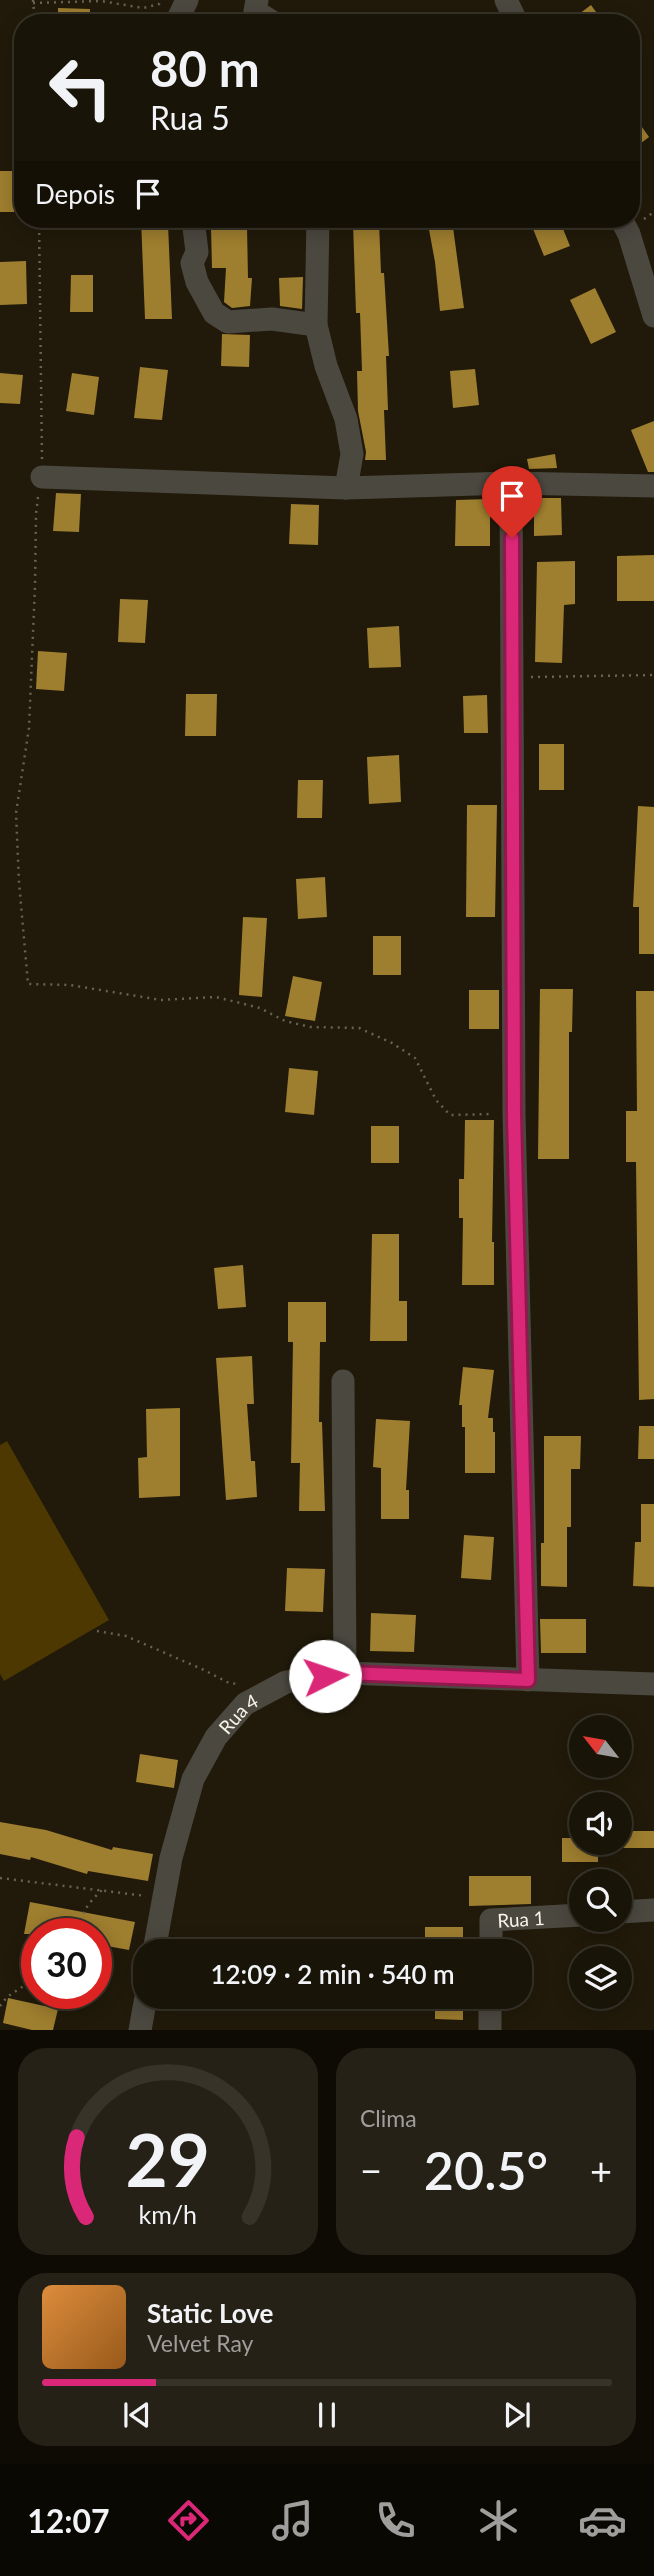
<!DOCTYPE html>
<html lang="pt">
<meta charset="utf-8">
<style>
:root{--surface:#191408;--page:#262116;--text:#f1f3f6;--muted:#9f9e9c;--line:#373329;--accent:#db2777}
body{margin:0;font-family:Lato,sans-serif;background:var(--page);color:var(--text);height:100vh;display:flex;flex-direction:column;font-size:26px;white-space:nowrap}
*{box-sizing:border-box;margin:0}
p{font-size:23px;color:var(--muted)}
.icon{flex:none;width:38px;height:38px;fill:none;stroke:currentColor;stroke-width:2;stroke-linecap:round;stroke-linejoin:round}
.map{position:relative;height:2030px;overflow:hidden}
.details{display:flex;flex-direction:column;gap:18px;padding:18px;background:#0e0b04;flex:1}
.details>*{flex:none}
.hud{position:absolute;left:14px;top:14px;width:626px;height:214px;border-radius:28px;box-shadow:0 4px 18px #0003,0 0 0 2px var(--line);background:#191408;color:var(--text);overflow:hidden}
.needle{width:46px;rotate:301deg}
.fabs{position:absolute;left:569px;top:1715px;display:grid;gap:14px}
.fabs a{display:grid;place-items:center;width:63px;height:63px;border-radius:50%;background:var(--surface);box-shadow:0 4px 18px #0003,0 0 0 2px var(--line);font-size:35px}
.speed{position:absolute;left:21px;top:1918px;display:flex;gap:14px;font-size:35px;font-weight:700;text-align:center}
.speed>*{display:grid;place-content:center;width:91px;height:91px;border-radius:50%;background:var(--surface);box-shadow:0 4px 18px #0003,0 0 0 2px var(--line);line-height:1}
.speed .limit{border:10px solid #d22;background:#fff;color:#111}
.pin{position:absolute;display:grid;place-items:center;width:60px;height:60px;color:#fff;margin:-72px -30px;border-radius:50% 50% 50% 0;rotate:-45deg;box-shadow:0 0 7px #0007}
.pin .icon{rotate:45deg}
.me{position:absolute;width:77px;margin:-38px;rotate:86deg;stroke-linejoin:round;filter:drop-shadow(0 0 5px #0008)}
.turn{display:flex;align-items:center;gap:24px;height:147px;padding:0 21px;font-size:32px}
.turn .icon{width:91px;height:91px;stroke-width:2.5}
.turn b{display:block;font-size:49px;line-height:60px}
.then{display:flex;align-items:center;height:66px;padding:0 21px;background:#0003;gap:14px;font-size:26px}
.big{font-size:52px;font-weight:600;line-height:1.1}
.details .card{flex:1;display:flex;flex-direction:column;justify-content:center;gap:10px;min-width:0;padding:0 24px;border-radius:28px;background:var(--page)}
.details .dial{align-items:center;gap:0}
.dial svg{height:182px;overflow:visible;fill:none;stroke:var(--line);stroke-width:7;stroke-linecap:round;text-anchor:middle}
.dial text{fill:var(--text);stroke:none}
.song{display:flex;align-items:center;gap:21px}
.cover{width:84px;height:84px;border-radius:10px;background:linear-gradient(135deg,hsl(30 70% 55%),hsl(30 70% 35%))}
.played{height:7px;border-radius:4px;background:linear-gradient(90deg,var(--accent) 20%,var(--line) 20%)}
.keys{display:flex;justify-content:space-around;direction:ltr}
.heat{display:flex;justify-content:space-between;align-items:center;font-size:38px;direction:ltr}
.details .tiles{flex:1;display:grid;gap:18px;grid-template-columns:1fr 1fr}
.card:last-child{grid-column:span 2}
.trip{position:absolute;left:133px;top:1939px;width:399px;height:70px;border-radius:28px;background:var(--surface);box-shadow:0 4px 18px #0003,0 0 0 2px var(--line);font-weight:600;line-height:70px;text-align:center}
.dock{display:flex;height:112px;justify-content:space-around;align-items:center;background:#0a0803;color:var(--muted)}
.dock .icon{width:49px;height:49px}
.dock .on{color:var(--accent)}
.dock b{font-size:32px;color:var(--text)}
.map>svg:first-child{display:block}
.green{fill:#4c3800}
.building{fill:#9e7e2f}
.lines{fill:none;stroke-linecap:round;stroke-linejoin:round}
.path{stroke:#686254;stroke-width:2.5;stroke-dasharray:2 5;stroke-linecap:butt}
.minor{stroke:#4b4840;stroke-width:23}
.route-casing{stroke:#8e194d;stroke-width:18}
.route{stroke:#db2777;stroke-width:12}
.labels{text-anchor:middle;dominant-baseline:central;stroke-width:7;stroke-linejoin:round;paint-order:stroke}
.street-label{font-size:19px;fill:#f8f3e9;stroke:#080602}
</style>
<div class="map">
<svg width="654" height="2030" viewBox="0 0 654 2030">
<rect width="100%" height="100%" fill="#211a0a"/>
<polygon class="green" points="7,1441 109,1620 4,1681 0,1674 0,1445"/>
<g class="building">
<polygon points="591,5 604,23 586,23 579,14"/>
<polygon points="58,8 90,9 90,23 58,23"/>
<polygon points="632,113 649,137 632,150"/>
<polygon points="0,171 15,171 14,212 0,212"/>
<polygon points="141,219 164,219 164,224 168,224 172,319 145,319"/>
<polygon points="529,219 559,219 570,246 544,256"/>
<polygon points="452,220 464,308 440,311 435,262 428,224"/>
<polygon points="379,222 381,273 384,273 389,356 386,356 388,410 384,410 386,460 365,460 366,452 358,411 357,371 362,371 360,313 356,313 353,223"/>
<polygon points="247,227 248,278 252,278 250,306 232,308 224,302 226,268 212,268 211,228"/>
<polygon points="26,261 27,304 0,305 0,262"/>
<polygon points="71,275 93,275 93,312 70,312"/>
<polygon points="303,277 302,309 280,306 279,278"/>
<polygon points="595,288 616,332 591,344 570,300"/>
<polygon points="222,334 250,335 249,367 221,366"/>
<polygon points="140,367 168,370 162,420 134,418"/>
<polygon points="475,369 479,405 453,408 450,371"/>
<polygon points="0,373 23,375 20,404 0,403"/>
<polygon points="72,373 99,377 94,415 66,411"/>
<polygon points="654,421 654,472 648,472 631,430"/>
<polygon points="555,454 557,468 529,469 527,459"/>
<polygon points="56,493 81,494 79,532 53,531"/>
<polygon points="534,498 561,498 562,535 534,536"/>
<polygon points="490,499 490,546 455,546 456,500"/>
<polygon points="291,504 319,505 318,545 289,544"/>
<polygon points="654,555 654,601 617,601 617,556"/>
<polygon points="575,561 575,604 564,605 562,663 535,662 537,562"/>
<polygon points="120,599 148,600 145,643 118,642"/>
<polygon points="399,626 401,667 369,668 367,628"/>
<polygon points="38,651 67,653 64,691 36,689"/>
<polygon points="186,694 217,694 216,736 185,736"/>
<polygon points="487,695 488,733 464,733 463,696"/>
<rect x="539" y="744" width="25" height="46"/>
<polygon points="399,755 401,802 369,804 367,757"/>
<polygon points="298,780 323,780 322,818 297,818"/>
<polygon points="467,805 497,805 495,917 466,917"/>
<polygon points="638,806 654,807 654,954 639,954 639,907 633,907"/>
<polygon points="325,877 327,917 298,919 296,879"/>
<polygon points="243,917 267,918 262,997 239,995"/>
<rect x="373" y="936" width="28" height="39"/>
<polygon points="293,976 322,982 315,1021 285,1016"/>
<polygon points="540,989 573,989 572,1032 569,1032 569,1159 538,1159"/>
<rect x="469" y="990" width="30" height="39"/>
<polygon points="636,991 654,991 654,1399 639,1400 636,1162 626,1162 626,1111 637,1111"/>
<polygon points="289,1068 318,1071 314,1115 285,1112"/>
<polygon points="465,1120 494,1120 492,1242 494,1242 494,1285 462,1285 463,1218 459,1218 459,1179 464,1179"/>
<rect x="371" y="1126" width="28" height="37"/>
<polygon points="372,1234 399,1234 399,1301 407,1301 407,1341 370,1341"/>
<polygon points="243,1265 246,1307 218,1309 214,1268"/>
<polygon points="288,1302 326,1302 326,1342 320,1342 319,1422 322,1422 325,1511 299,1511 300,1463 291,1463 293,1342 288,1342"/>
<polygon points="252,1356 254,1404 247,1404 251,1461 255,1461 257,1497 226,1500 216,1358"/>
<polygon points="463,1367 494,1370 488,1418 493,1418 493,1432 495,1432 495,1473 465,1473 465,1427 462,1427 462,1405 459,1405"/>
<polygon points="180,1408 180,1496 139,1498 138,1458 147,1457 146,1409"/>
<polygon points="376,1419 410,1421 406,1490 409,1490 409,1519 381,1519 381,1468 373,1467"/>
<polygon points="639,1426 654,1426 654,1459 638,1459"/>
<polygon points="544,1436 581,1436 580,1469 571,1469 571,1527 567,1527 567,1587 541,1586 541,1543 544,1543"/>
<polygon points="641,1504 654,1504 654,1587 633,1586 635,1542 641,1542"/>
<polygon points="464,1535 494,1537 491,1580 461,1578"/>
<polygon points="287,1568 325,1569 323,1612 285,1611"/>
<polygon points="371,1613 416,1615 414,1652 370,1651"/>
<polygon points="540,1619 586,1619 586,1653 541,1653"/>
<polygon points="140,1754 178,1760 174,1788 136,1782"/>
<polygon points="0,1822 46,1830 112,1850 113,1847 153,1854 148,1881 88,1871 87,1874 31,1857 30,1860 0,1854"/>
<rect x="620" y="1831" width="34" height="17"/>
<polygon points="562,1838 581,1838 581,1843 598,1843 598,1862 562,1862"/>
<polygon points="469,1876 531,1876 531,1904 469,1906"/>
<polygon points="30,1902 135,1922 129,1950 96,1944 96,1934 24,1934"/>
<rect x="425" y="1927" width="38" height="24"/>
<polygon points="8,1998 58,2009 53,2030 32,2030 3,2023"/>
<polygon points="435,2007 463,2007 463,2020 435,2019"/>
</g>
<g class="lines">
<g class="path">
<polyline points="33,0 35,23"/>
<polyline points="33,3 101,1 143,8 159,4 162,0"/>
<polyline points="39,219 42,460"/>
<polyline points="644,219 654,212"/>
<polyline points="38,497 36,514 35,586 29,728 16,813 19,882 28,984 70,985 161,1000 216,997 260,1008 285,1021 310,1027 359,1028 392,1043 415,1058 436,1100 450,1115 493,1114"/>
<polyline points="531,677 654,675"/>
<polyline points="97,1631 126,1636 204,1670 229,1683 239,1684"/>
<polyline points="0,1878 146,1896"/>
<path d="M 78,1934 C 81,1913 87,1904 102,1890"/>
<polyline points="0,2006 7,1997 37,1977"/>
</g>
<g class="minor">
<polyline points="257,0 255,11 274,23"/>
<polyline points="506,0 517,23"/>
<polyline points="176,23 187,0"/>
<polyline points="193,219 197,252 192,263 197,282 214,313 228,322 272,319 316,325"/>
<polyline points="318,219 316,325 326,366 346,419 352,454 346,488"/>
<polyline points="621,219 629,234 654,316"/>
<polyline points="42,477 346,488 511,483 654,486"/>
<polyline points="511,483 514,1114 528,1680"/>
<polyline points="343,1381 345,1673"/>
<polyline points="620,1912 654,1910"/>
<path id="s1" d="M 154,1951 L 171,1858 L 193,1779 L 216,1737 L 245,1704 L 286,1682 L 345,1673 L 654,1684"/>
<path id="s2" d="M 491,1951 L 491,1920 L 581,1915"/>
<polyline points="140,2030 146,1997"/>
<polyline points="490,2030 490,1997"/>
</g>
</g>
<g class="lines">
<defs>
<polyline id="route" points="325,1676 345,1673 528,1680 514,1114 512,538"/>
</defs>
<use href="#route" class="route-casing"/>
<use href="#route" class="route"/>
</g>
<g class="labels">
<g class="street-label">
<text stroke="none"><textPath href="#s1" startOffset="257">Rua 4</textPath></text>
<text stroke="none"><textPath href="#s2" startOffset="61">Rua 1</textPath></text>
</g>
</g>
</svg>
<div class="fabs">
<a><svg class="needle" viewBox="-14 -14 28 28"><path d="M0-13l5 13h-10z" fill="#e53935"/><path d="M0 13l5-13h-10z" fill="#9f9e9c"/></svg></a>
<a><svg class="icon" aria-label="sound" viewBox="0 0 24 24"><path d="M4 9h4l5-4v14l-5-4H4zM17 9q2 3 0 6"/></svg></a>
<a><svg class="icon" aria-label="search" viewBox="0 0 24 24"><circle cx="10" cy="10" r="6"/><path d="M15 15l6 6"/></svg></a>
<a><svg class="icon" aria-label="layers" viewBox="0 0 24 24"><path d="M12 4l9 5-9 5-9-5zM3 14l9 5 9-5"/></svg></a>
</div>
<div class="speed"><div class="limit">30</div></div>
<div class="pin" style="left:512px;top:538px;background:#d93025"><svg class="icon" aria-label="arrive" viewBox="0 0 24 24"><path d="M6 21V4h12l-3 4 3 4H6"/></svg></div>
<svg class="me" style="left:325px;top:1676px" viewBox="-20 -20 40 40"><circle r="19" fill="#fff"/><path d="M0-13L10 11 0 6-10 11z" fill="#db2777"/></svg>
<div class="trip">12:09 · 2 min · 540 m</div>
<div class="hud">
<div class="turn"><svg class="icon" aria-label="left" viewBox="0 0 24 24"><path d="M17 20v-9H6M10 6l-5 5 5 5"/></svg><div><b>80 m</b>Rua 5</div></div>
<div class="then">Depois<svg class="icon" aria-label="arrive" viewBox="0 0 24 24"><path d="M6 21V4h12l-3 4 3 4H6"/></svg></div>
</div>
</div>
<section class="details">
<div class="tiles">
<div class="card dial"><svg viewBox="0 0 100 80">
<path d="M14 69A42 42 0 1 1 86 69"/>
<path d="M14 69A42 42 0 0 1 10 34" stroke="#db2777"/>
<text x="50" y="56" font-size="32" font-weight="700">29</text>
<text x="50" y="72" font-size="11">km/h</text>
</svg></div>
<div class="card"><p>Clima</p>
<div class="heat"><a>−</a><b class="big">20.5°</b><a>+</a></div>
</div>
<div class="card">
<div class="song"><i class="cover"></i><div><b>Static Love</b><p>Velvet Ray</p></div></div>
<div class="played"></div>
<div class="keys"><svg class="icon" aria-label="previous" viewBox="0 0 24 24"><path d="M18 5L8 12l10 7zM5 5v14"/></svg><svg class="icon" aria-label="pause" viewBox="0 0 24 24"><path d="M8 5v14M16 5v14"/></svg><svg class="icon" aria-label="next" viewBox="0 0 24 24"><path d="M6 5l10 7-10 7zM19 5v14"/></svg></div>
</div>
</div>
</section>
<nav class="dock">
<b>12:07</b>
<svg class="icon on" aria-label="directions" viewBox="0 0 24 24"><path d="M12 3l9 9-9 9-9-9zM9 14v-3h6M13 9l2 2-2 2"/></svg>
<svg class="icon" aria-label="music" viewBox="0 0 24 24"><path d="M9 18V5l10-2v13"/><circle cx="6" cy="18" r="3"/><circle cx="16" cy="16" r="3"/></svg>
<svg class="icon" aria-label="phone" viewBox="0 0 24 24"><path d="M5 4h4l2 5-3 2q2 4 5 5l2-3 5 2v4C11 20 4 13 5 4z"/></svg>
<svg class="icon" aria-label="climate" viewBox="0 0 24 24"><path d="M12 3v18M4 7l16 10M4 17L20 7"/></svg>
<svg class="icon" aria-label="car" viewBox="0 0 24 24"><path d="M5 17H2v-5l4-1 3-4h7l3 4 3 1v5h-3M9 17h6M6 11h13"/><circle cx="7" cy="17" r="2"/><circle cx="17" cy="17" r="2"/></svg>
</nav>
